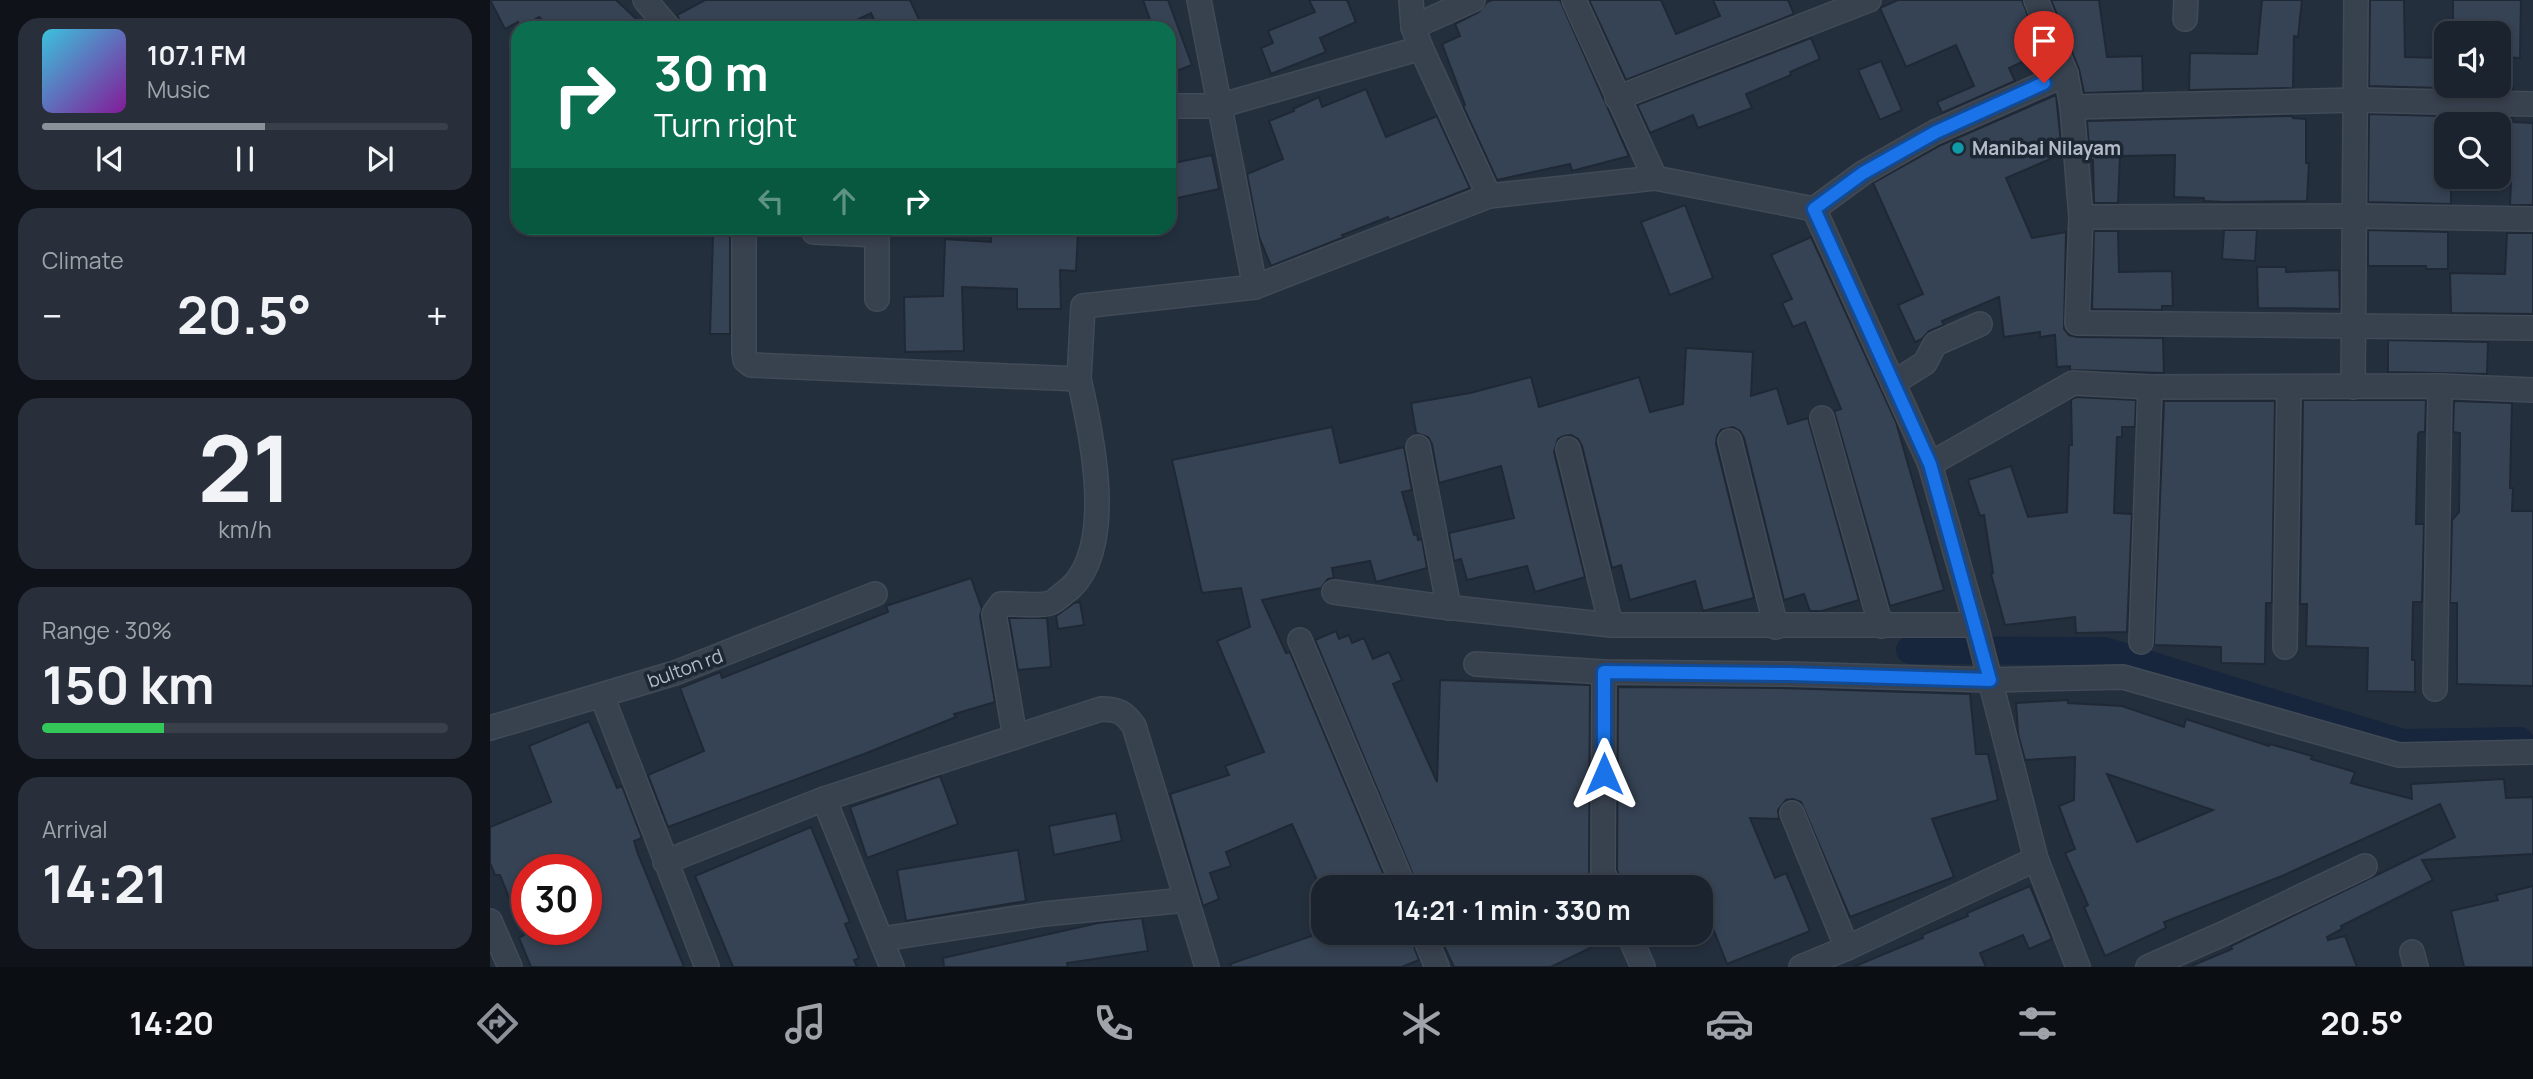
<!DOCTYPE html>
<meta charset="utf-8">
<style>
:root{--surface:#1b232e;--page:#282f3a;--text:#f1f3f6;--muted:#a0a4aa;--line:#39404a;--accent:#8c9099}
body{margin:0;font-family:Manrope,sans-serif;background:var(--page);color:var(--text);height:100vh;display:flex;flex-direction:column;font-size:26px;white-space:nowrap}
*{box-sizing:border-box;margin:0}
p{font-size:23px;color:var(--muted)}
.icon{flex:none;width:38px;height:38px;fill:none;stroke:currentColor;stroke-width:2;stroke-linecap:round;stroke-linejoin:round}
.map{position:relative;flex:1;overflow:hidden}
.panel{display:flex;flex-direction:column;gap:18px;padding:18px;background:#0f1319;width:490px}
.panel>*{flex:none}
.top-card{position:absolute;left:21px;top:21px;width:665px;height:214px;border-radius:21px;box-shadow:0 4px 10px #0003,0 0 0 2px var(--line);background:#0b6e4f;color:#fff;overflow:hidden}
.fabs{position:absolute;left:1944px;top:21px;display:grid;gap:14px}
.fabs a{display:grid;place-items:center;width:77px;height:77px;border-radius:14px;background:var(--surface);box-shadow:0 4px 10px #0003,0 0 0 2px var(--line);font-size:35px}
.speed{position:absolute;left:21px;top:854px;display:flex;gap:14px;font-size:35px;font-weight:700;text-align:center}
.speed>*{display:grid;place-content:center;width:91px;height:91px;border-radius:50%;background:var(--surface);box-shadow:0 4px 10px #0003,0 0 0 2px var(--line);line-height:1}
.speed .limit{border:10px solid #d22;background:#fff;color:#111}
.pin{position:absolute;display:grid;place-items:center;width:60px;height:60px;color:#fff;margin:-72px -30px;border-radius:50% 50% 50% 0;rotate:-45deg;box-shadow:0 0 7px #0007}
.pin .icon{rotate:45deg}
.me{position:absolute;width:77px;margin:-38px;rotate:0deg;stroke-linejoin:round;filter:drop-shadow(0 0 5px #0008)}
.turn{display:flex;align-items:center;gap:24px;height:147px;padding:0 28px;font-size:32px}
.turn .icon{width:91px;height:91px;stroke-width:2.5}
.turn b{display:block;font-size:49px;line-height:60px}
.lanes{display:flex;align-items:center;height:66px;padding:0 28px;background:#0003;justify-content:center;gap:35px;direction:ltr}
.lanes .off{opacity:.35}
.big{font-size:52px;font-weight:700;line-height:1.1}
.panel .tile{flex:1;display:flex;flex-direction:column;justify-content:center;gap:10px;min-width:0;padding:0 24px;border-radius:21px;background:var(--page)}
.panel .dial{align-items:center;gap:0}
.dial b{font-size:91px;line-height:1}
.song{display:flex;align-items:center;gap:21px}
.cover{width:84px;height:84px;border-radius:10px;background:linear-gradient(135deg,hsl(190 70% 55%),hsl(290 70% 35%))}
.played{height:7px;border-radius:4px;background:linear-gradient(90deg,var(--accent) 55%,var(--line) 55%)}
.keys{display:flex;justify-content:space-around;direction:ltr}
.heat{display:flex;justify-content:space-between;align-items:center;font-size:38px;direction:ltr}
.charge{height:10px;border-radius:5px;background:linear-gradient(90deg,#34c759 30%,var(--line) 0)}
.trip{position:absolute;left:821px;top:875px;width:402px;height:70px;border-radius:21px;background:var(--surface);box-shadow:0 4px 10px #0003,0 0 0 2px var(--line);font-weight:700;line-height:70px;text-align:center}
.tabs{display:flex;height:112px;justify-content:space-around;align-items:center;background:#0b0e12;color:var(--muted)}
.tabs .icon{width:49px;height:49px}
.tabs .selected{color:var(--accent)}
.tabs b{font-size:32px;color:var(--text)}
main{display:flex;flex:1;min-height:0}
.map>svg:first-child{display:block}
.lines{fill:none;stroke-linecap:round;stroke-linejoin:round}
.canal{stroke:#17263c;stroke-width:28}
.building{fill:#364354;stroke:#1f2835;stroke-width:2;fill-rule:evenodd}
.street-casing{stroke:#414a57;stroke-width:26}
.street{stroke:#38414e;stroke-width:23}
.route-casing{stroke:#114b97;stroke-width:18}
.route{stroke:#1a73e8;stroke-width:12}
.culture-dot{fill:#0f9aa8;stroke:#1d2633;stroke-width:2.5}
.labels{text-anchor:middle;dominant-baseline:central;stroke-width:7;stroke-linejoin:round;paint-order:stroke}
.poi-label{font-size:19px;font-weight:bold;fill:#b4bcc9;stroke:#1d2633;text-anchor:start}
.street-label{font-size:19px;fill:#b4bcc9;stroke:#1d2633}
</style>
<main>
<section class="panel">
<div class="tile">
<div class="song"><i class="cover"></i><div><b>107.1 FM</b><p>Music</p></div></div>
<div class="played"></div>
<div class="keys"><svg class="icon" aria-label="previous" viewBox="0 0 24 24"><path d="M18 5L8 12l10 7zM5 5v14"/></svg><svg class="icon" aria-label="pause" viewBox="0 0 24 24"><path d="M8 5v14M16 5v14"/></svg><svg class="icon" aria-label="next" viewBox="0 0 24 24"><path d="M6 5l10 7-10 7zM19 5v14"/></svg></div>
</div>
<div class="tile"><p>Climate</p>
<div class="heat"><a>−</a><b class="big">20.5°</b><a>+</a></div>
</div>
<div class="tile dial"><b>21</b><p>km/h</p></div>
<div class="tile"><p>Range · 30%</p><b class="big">150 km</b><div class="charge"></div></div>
<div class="tile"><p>Arrival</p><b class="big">14:21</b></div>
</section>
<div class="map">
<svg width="2043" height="967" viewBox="0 0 2043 967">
<rect width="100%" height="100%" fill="#242f3e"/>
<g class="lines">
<polyline class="canal" points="1420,650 1614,651 1912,743 2030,741"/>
</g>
<g class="building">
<polygon points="0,0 126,0 156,28 61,28 49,17 30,28 28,22 15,29"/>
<polygon points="215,0 420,0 433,28 388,28 381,13 350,28 193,28 187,15"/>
<polygon points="653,0 678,0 702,65 679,74 679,28 663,28"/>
<polygon points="819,0 857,0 866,22 830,38 836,52 781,74 771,48 783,43 778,31 825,12"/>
<polygon points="1002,0 1070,0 1139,156 1082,171 1080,164 1007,180 973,106 975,105 952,44 970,36 965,24 989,12 997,2"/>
<polygon points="1099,0 1171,0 1186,34 1230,16 1223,0 1298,0 1304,14 1136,80"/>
<polygon points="1408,0 1532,0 1552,53 1519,68 1525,81 1452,113 1447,102 1484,86 1466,45 1416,67 1390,8"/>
<polygon points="1561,0 1609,0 1617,57 1652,56 1653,91 1594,93 1589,69"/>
<polygon points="1772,0 1812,0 1808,37 1804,36 1803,88 1699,90 1700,53 1767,54"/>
<polygon points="1880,0 1914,0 1915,57 1956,58 1956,86 2023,86 2023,90 1879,86"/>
<polygon points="1963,0 2031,0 2030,58 2009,57 2009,33 1963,33"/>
<polygon points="1321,38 1330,59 1300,72 1301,75 1256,94 1262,108 1208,128 1203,115 1160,133 1147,105"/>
<polygon points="1391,61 1412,110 1390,120 1368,70"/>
<polygon points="876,89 896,137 947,116 980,188 899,220 898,217 852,235 854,237 781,266 769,237 757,174 793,159 779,121 804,111 803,109 829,97 832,107"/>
<polygon points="1566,95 1572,154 1516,178 1542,238 1576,232 1574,329 1579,335 1587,337 1673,338 1674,373 1580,370 1580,366 1567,367 1565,335 1550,337 1550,332 1514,337 1509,297 1452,321 1454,325 1439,331 1432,339 1425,342 1408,305 1433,294 1383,183 1451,145"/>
<polygon points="1879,114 2023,118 2023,122 2043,123 2043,205 2020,205 2022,155 2009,154 2009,124 1956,124 1956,177 1961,177 1961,204 1878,202"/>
<polygon points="1803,116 1803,118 1816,119 1816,163 1819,163 1817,201 1735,202 1714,201 1714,198 1684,197 1685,155 1630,156 1628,203 1604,203 1603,160 1600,160 1597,121"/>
<polygon points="722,155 729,189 683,199 679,164"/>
<polygon points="1195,205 1223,278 1180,295 1151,222"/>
<polygon points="501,228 588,233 586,271 570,270 571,309 527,309 527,289 472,287 474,351 415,352 414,297 453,296 455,239 501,242"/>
<polygon points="1734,230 1767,230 1765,261 1732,259"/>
<polygon points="1878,230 1958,232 1958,269 1936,269 1936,266 1878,266"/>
<polygon points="1604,231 1628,231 1629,272 1682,271 1683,306 1672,306 1672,310 1602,309"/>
<polygon points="2017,233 2043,233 2043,314 1961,313 1960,273 2015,274"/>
<polygon points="223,235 239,236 240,238 240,334 220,334"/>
<polygon points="1321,237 1406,422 1454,590 1400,606 1344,411 1351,409 1315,322 1303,327 1292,303 1302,299 1281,255"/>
<polygon points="1767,267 1796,267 1796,272 1849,270 1850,309 1768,308"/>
<polygon points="1898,340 1998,342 1997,374 1898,372"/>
<polygon points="1196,348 1263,352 1261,396 1287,388 1298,424 1318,418 1369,600 1332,611 1320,611 1314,594 1294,600 1254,438 1250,431 1243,427 1231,430 1227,436 1226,444 1264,598 1213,611 1205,581 1140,600 1131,565 1122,568 1092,446 1088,439 1081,435 1074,436 1068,439 1064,452 1095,577 1045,592 1037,566 977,580 971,559 964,561 959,533 1024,518 1011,466 949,483 942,444 938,437 926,433 921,403 980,393 1041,377 1049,407 1149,377 1160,412 1193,404"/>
<polygon points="1586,397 1646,400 1645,427 1632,427 1632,437 1627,437 1624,513 1642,514 1637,632 1586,633 1585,617 1515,625 1501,574 1503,573 1494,515 1490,516 1478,480 1521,466 1538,517 1577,512 1579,445 1582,445 1581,400"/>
<polygon points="1813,400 1936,400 1935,432 1930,432 1928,434 1926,524 1934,524 1932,602 1923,602 1922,660 1925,660 1925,692 1877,691 1878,648 1816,646 1817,604 1810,604"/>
<polygon points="1674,401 1785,401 1782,603 1776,603 1775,664 1731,663 1731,647 1664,645"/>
<polygon points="1964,401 2022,403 2020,488 2023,488 2022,511 2043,511 2043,686 1967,684 1967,603 1960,603 1962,520 1969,512 1970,433 1963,432"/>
<polygon points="842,427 850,463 914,447 922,490 912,492 924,535 927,534 928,540 932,539 937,568 886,582 880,561 842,568 844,578 838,579 831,588 772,600 796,653 800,652 899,887 830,887 802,824 736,852 741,866 720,873 729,899 713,906 680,794 739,775 735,766 774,752 727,641 760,627 751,588 712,593 682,460"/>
<polygon points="481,578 492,609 490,616 505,702 464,714 466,717 374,754 178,827 158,775 214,751 190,688 230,672 232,678 398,612 396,606"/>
<polygon points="590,602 594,625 568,629 566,616 584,603"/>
<polygon points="519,618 557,618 561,667 528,670"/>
<polygon points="846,631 849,639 859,635 862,643 874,638 883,659 899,652 912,680 903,684 947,782 950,680 1100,685 1099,872 1104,887 928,887 825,640"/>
<polygon points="1128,687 1290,688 1480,694 1486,754 1498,754 1508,800 1442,819 1464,877 1360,917 1311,802 1303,799 1296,800 1288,810 1289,819 1260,818 1285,878 1296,873 1320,931 1237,964 1211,898 1211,887 1133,887 1127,869"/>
<path d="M 1578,700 L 1578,703 L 1632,706 L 1694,727 L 1696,719 L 1779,746 L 1780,744 L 1822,756 L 1821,759 L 1865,772 L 1861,783 L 1922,799 L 1921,784 L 2014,779 L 2016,798 L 2043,797 L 2043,854 L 1932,860 L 1943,880 L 1851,926 L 1852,929 L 1837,937 L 1838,940 L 1855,936 L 1867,967 L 1699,967 L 1742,949 L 1741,946 L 1965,837 L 1950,804 L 1792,876 L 1674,922 L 1676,928 L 1615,956 L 1594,907 L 1598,905 L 1575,853 L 1585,849 L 1569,806 L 1584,800 L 1585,757 L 1535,760 L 1528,734 L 1526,703 ZM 1617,774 L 1723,810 L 1647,842 Z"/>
<path d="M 99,721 L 127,788 L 132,786 L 152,838 L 144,841 L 148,854 L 194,967 L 41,967 L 29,938 L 34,935 L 10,875 L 5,875 L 0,863 L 0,827 L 61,802 L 39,746 ZM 37,870 L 96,870 L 96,929 L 37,929 Z"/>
<polygon points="450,776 468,824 377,858 360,807"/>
<polygon points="626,813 632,841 564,855 559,826"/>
<polygon points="321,827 360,922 355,924 369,958 364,960 367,967 243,967 205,876"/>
<polygon points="528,850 536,901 416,921 407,870"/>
<polygon points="1540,886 1562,939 1539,949 1533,935 1490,953 1496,967 1363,967 1433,938 1432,935 1478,916 1477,913"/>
<polygon points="2043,886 2043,967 1974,967 1961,911 2008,900 2006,895"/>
<polygon points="652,918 658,951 577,963 578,967 454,967 453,958 608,923"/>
<polygon points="830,933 919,933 929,960 912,967 741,967 740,964"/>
<polygon points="948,933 1124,933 1125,936 1061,967 964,967"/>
</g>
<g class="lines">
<defs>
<g id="street">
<polyline points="155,0 179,28"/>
<polyline points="709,0 765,287"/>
<polyline points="921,0 923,27"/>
<polyline points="1084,0 1165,178"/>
<polyline points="1546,0 1576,74"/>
<polyline points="1695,19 1696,0"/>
<polyline points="931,48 999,196"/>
<polyline points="1127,98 1379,0"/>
<polyline points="679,106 729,106 931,48 923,27 983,0"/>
<polyline points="1582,107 1865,100 2043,104"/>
<polyline points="1591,217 1587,323 2043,328"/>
<polyline points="251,228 254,235 254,353 255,360 261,365 589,379 593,306 765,287 999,196 1165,178 1324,209"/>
<polyline points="325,228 324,232 387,235 387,299"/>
<polyline points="1403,383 1435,363 1445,344 1490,324"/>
<polyline points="1863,387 1866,0"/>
<polyline points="1332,418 1391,626"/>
<polyline points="1240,441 1286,627"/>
<polyline points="928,447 959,608"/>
<polyline points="1078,449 1121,625"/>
<polyline points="1440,464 1583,383 1660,387 1950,386 2043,390"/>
<polyline points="844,592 946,606 1121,625 1486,625"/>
<polyline points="810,640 914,887"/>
<polyline points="1651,642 1660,387"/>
<polyline points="1795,647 1799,387"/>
<polyline points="986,664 1114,672 1299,674 1500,680 1633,677 1909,755 2043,752"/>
<polyline points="1114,672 1113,872 1119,887"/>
<polyline points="1945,689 1950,386"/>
<polyline points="112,696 217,967"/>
<polyline points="0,728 185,673 385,594"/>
<path d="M 525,737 L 504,614 L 511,604 C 524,603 548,607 560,603 C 564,602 569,597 573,594 C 629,556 602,435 589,379"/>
<polyline points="334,799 402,967"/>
<polyline points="1302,813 1357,948"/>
<path d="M 175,862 L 334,799 L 611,709 C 628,709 634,712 644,726 L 717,967"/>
<polyline points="0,921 20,967"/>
<polyline points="933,933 947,967"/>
<polyline points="1138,933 1153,967"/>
<polyline points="392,939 554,914 696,900"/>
<polyline points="1922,952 1926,967"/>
<polyline points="1311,967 1357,948 1546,859"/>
<polyline points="1588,967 1546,859 1486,625 1440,464 1324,209 1373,173 1445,132 1576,74 1582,107 1591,217 1865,216 2043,219"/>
<polyline points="1658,967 1737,932 1875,866"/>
</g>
</defs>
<use href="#street" class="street-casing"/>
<use href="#street" class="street"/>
</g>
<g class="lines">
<defs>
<polyline id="route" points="1114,774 1114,672 1299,674 1500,680 1440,464 1324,209 1373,173 1446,132 1554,83"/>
</defs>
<use href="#route" class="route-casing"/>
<use href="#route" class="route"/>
</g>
<circle class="culture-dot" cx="1468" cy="148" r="7"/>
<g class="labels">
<g class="poi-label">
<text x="1482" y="148">Manibai Nilayam</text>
</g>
<g class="street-label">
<text transform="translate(195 668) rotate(-20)">bulton rd</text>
</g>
</g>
</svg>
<div class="fabs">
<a><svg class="icon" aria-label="sound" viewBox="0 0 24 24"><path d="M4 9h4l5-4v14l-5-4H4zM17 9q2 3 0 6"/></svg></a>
<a><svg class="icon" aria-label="search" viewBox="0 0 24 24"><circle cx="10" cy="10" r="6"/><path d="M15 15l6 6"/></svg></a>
</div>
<div class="speed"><div class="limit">30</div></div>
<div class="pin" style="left:1554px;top:83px;background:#d93025"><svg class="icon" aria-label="arrive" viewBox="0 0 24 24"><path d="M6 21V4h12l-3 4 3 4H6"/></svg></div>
<svg class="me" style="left:1114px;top:774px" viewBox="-20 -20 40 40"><path d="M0-17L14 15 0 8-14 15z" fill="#1a73e8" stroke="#fff" stroke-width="4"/></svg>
<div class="trip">14:21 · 1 min · 330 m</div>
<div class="top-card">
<div class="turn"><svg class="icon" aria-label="right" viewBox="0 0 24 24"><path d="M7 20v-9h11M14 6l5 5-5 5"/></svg><div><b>30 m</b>Turn right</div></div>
<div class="lanes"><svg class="icon off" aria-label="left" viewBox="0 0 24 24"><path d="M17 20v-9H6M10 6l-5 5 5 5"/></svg><svg class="icon off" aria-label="ahead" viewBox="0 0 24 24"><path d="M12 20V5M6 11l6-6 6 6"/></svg><svg class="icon" aria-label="right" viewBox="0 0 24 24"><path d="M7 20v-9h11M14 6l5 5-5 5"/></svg></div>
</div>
</div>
</main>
<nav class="tabs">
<b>14:20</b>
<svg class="icon selected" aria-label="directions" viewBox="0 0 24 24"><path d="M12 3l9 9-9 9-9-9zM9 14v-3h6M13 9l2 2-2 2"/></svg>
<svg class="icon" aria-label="music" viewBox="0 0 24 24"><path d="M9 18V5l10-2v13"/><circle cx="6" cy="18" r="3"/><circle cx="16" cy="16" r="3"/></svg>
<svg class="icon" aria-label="phone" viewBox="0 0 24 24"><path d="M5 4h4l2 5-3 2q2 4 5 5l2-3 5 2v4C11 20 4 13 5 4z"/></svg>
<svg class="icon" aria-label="climate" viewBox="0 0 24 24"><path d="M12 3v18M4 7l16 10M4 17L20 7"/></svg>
<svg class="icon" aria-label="car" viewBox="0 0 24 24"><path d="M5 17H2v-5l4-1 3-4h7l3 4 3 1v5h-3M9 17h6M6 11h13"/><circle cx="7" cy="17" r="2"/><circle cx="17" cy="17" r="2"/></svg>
<svg class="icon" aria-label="filters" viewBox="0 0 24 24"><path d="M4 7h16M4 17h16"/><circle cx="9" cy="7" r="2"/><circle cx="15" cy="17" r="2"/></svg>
<b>20.5°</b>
</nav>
